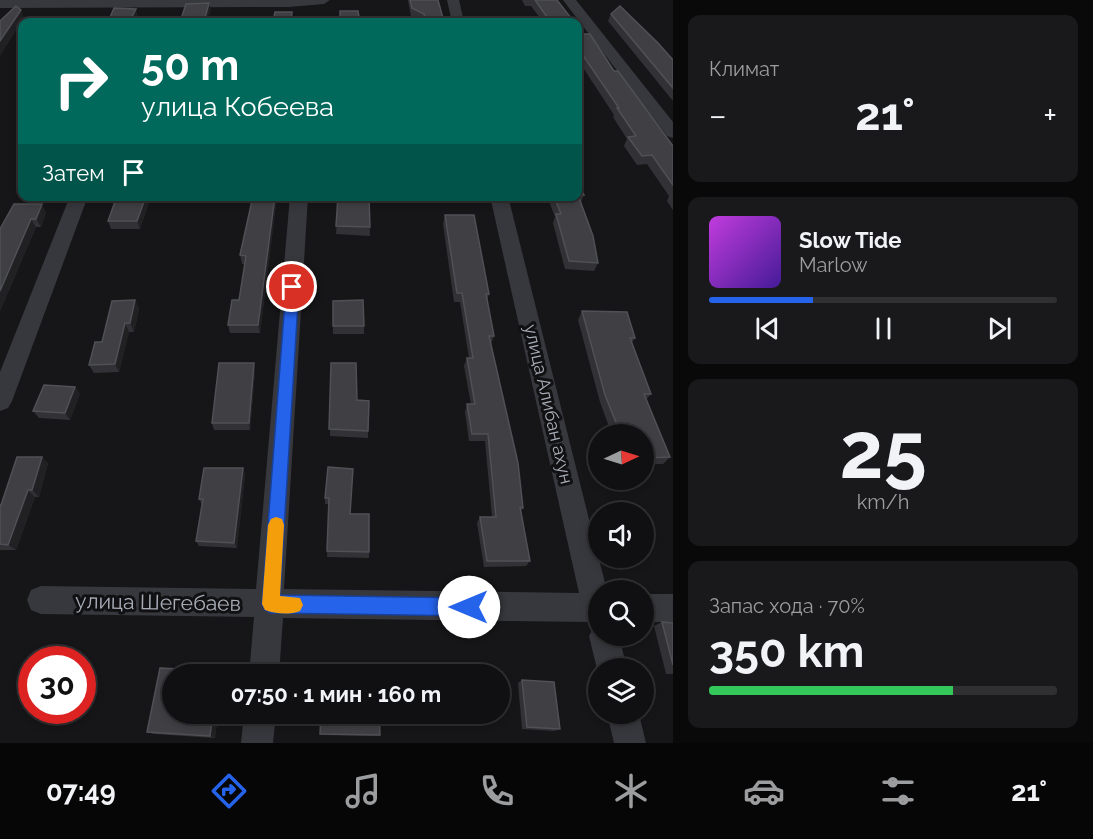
<!DOCTYPE html>
<html lang="ru">
<meta charset="utf-8">
<style>
:root{--surface:#101012;--page:#19191b;--text:#f1f3f6;--muted:#9c9d9f;--line:#303032;--accent:#2563eb}
body{margin:0;font-family:Raleway,sans-serif;background:var(--page);color:var(--text);height:100vh;display:flex;flex-direction:column;font-size:22px;white-space:nowrap}
*{box-sizing:border-box;margin:0}
p{font-size:20px;color:var(--muted)}
.icon{flex:none;width:33px;height:33px;fill:none;stroke:currentColor;stroke-width:2;stroke-linecap:round;stroke-linejoin:round}
.map{position:relative;flex:1;overflow:hidden}
.sheet{display:flex;flex-direction:column;gap:15px;padding:15px;background:#09090a;width:420px}
.sheet>*{flex:none}
.top-card{position:absolute;left:18px;top:18px;width:564px;height:183px;border-radius:12px;box-shadow:0 3px 9px #0003,0 0 0 2px var(--line);background:#00695c;color:#fff;overflow:hidden}
.needle{width:39px;rotate:86deg}
.tools{position:absolute;left:588px;top:424px;display:grid;gap:12px}
.tools a{display:grid;place-items:center;width:66px;height:66px;border-radius:50%;background:var(--surface);box-shadow:0 3px 9px #0003,0 0 0 2px var(--line);font-size:30px}
.speed{position:absolute;left:18px;top:646px;display:flex;gap:12px;font-size:30px;font-weight:700;text-align:center}
.speed>*{display:grid;place-content:center;width:78px;height:78px;border-radius:50%;background:var(--surface);box-shadow:0 3px 9px #0003,0 0 0 2px var(--line);line-height:1}
.speed .limit{border:9px solid #d22;background:#fff;color:#111}
.pin{position:absolute;display:grid;place-items:center;width:51px;height:51px;color:#fff;margin:-26px;border:3px solid #fff;border-radius:50%;box-shadow:0 2px 6px #0007}
.me{position:absolute;width:66px;margin:-33px;rotate:270deg;stroke-linejoin:round;filter:drop-shadow(0 0 4px #0008)}
.turn{display:flex;align-items:center;gap:21px;height:126px;padding:0 24px;font-size:27px}
.turn .icon{width:78px;height:78px;stroke-width:2.5}
.turn b{display:block;font-size:42px;line-height:51px}
.then{display:flex;align-items:center;height:57px;padding:0 24px;background:#0003;gap:12px;font-size:22px}
.big{font-size:45px;font-weight:700;line-height:1.1}
.sheet .widget{flex:1;display:flex;flex-direction:column;justify-content:center;gap:9px;min-width:0;padding:0 21px;border-radius:12px;background:var(--page)}
.sheet .dial{align-items:center;gap:0}
.dial b{font-size:78px;line-height:1}
.song{display:flex;align-items:center;gap:18px}
.cover{width:72px;height:72px;border-radius:9px;background:linear-gradient(135deg,hsl(290 70% 55%),hsl(260 70% 35%))}
.played{height:6px;border-radius:3px;background:linear-gradient(90deg,var(--accent) 30%,var(--line) 30%)}
.keys{display:flex;justify-content:space-around;direction:ltr}
.heat{display:flex;justify-content:space-between;align-items:center;font-size:33px;direction:ltr}
.charge{height:9px;border-radius:4px;background:linear-gradient(90deg,#34c759 70%,var(--line) 0)}
.trip{position:absolute;left:162px;top:664px;width:348px;height:60px;border-radius:30px;background:var(--surface);box-shadow:0 3px 9px #0003,0 0 0 2px var(--line);font-weight:700;line-height:60px;text-align:center}
.dock{display:flex;height:96px;justify-content:space-around;align-items:center;background:#060607;color:var(--muted)}
.dock .icon{width:42px;height:42px}
.dock .current{color:var(--accent)}
.dock b{font-size:27px;color:var(--text)}
main{display:flex;flex:1;min-height:0}
.map>svg:first-child{display:block}
.lines{fill:none;stroke-linecap:round;stroke-linejoin:round}
.minor{fill:#37383d;fill-rule:evenodd}
.wall{fill:#323236}
.shaded-wall{fill:#212124}
.building{fill:#3f3f44;stroke:#4f5156;stroke-width:1.5}
.route{fill:#2563eb;stroke:#184099;stroke-width:1.5}
.slow{fill:#f59e0b}
.labels{text-anchor:middle;dominant-baseline:central;stroke-width:6;stroke-linejoin:round;paint-order:stroke}
.street-label{font-size:18px;fill:#a8adb8;stroke:#111113}
.near-street-label{font-size:21px;fill:#a8adb8;stroke:#111113}
</style>
<main>
<div class="map">
<svg width="673" height="743" viewBox="0 0 673 743">
<rect width="100%" height="100%" fill="#161618"/>
<g class="lines">
<g class="minor">
<polygon points="0,0 330,0 324,4 289,7 0,8"/>
<polygon points="447,0 459,0 464,22 452,22"/>
<polygon points="563,0 576,0 673,122 673,138 667,136"/>
<polygon points="70,196 88,196 12,401 8,408 0,411 0,372"/>
<polygon points="290,196 308,196 284,589 579,593 490,196 508,196 607,591 598,591 598,636 619,636 627,669 598,669 598,673 589,636 595,625 588,622 283,618 279,675 249,675 254,617 41,614 31,610 27,600 31,590 41,586 256,589"/>
<rect x="644" y="594" width="29" height="28"/>
<polygon points="244,714 276,714 273,743 241,743"/>
<polygon points="607,714 639,714 646,743 614,743"/>
</g>
</g>
<g class="wall">
<polygon points="408,0 438,0 444,22 422,22 411,17"/>
<polygon points="522,0 557,0 574,22 543,22 531,6 525,6"/>
<polygon points="611,14 673,60 673,101 608,21"/>
<polygon points="578,26 673,146 673,210 667,201 669,196 647,164 637,165 624,146 627,139 613,117 614,115 578,60"/>
<polygon points="578,184 584,195 581,202 598,263 594,271 565,269 553,223 555,217 547,196 578,196"/>
<polygon points="151,196 140,229 111,229 108,221"/>
<polygon points="241,196 277,196 260,333 230,333 228,325 239,300 245,264 242,264 240,255 252,201 242,201"/>
<polygon points="335,196 369,196 370,236 336,234 338,201 335,201"/>
<polygon points="46,212 41,227 36,227 0,311 0,229"/>
<polygon points="445,215 489,294 487,300 494,336 491,344 523,508 521,511 530,561 526,566 484,567 477,523 480,517 492,517 485,441 469,441 465,412 467,404 471,404 464,366 467,358 469,358 460,302 454,302 443,224"/>
<polygon points="135,300 139,309 134,332 129,332 119,372 94,373 89,365 102,342"/>
<polygon points="333,301 364,326 364,334 333,334"/>
<polygon points="582,311 635,338 632,343 651,394 646,400 670,457 663,464 644,464 644,435 612,435 600,402 578,320"/>
<polygon points="331,363 357,400 368,431 368,438 330,436"/>
<polygon points="255,371 250,430 214,430 212,423"/>
<polygon points="75,387 80,394 70,420 39,418 33,411"/>
<polygon points="48,463 39,497 35,497 16,550 0,550 0,505 1,505"/>
<polygon points="328,467 369,552 369,558 327,557 329,504 325,504 325,498"/>
<polygon points="243,468 245,475 237,548 199,546 196,541 202,505 199,499"/>
<polygon points="662,622 673,623 673,674 666,674 654,626"/>
<polygon points="160,668 219,671 223,675 172,675 172,714 218,714 215,738 154,734 147,732"/>
<polygon points="522,680 560,729 554,731 522,729 518,683"/>
<polygon points="320,734 380,735 379,736 321,735"/>
</g>
<g class="shaded-wall">
<polygon points="209,3 211,10 207,22 204,22"/>
<polygon points="136,9 138,16 135,22 129,22"/>
<polygon points="21,10 24,18 0,56 0,41"/>
<polygon points="146,196 151,196 140,229 137,221"/>
<polygon points="275,196 277,196 260,333 258,325"/>
<polygon points="42,204 46,212 41,227 36,219"/>
<polygon points="31,219 36,227 0,311 0,291"/>
<polygon points="135,300 139,309 134,332 130,323"/>
<polygon points="125,323 129,332 119,372 115,364"/>
<polygon points="254,363 255,371 250,430 249,423"/>
<polygon points="75,387 80,394 70,420 65,413"/>
<polygon points="42,457 48,463 39,497 32,490"/>
<polygon points="243,468 245,475 237,548 234,543"/>
<polygon points="28,490 35,497 16,550 8,545"/>
<polygon points="213,714 218,714 215,738 210,736"/>
</g>
<g class="building">
<polygon points="410,0 438,0 444,22 426,22 424,14 412,8"/>
<polygon points="535,0 557,0 574,22 554,22 551,17 547,17"/>
<polygon points="209,3 204,22 180,22 186,4"/>
<polygon points="16,6 21,10 0,41 0,21"/>
<polygon points="620,6 658,43 673,60 673,88 611,14"/>
<polygon points="114,8 136,9 129,22 108,22"/>
<polygon points="340,11 358,11 360,22 340,22"/>
<polygon points="275,12 292,12 291,22 273,22"/>
<polygon points="578,26 583,34 590,34 614,71 618,71 673,146 673,185 652,155 642,156 628,137 636,136 617,108 619,108 580,51 578,51"/>
<polygon points="578,184 584,195 578,195 593,236 598,263 569,261 556,214 561,214 554,196 578,196"/>
<polygon points="117,196 146,196 137,221 108,221"/>
<polygon points="253,196 275,196 258,325 228,325 232,300 239,300 246,256 240,255"/>
<polygon points="338,196 369,196 370,227 336,226"/>
<polygon points="14,204 42,204 36,219 31,219 0,291 0,229"/>
<polygon points="445,215 474,215 489,294 486,294 494,336 489,336 518,463 523,508 520,507 530,561 487,561 480,517 496,517 488,434 472,434 467,404 475,404 467,358 473,358 462,293 457,293"/>
<polygon points="135,300 130,323 125,323 115,364 89,365 95,342 102,342 112,301"/>
<polygon points="363,300 364,326 333,326 333,301"/>
<polygon points="582,311 627,312 635,338 630,338 651,394 644,394 670,457 644,458 644,435 621,435 605,395"/>
<polygon points="219,363 254,363 249,423 212,423"/>
<polygon points="331,363 356,363 357,400 369,401 368,431 329,429"/>
<polygon points="44,385 75,387 65,413 33,411"/>
<polygon points="17,457 42,457 32,490 28,490 8,545 0,544 0,505 1,505"/>
<polygon points="328,467 353,469 350,514 369,514 369,552 327,551 329,498 325,498"/>
<polygon points="204,468 243,468 234,543 196,541 203,499 199,499"/>
<polygon points="662,622 673,623 673,665"/>
<polygon points="160,668 219,671 219,675 172,675 172,714 213,714 210,736 147,732"/>
<polygon points="522,680 554,682 560,729 527,727"/>
<polygon points="321,714 379,714 380,735 320,734"/>
</g>
<polygon class="route" points="292,283 299,287 280,595 469,598 475,601 477,607 475,613 469,616 271,613 265,610 262,604 286,287"/>
<path class="slow" d="M 276,517 L 282,519 L 284,525 L 280,596 L 300,598 L 303,605 L 300,611 C 290,615 275,614 265,610 L 262,604 L 268,525 L 271,519 Z"/>
<g class="labels">
<g class="street-label">
<text transform="translate(549 404) rotate(77)">улица Алибан ахун</text>
</g>
<g class="near-street-label">
<text transform="translate(158 602) rotate(1)">улица Шегебаев</text>
</g>
</g>
</svg>
<div class="tools">
<a><svg class="needle" viewBox="-14 -14 28 28"><path d="M0-13l5 13h-10z" fill="#e53935"/><path d="M0 13l5-13h-10z" fill="#9c9d9f"/></svg></a>
<a><svg class="icon" aria-label="sound" viewBox="0 0 24 24"><path d="M4 9h4l5-4v14l-5-4H4zM17 9q2 3 0 6"/></svg></a>
<a><svg class="icon" aria-label="search" viewBox="0 0 24 24"><circle cx="10" cy="10" r="6"/><path d="M15 15l6 6"/></svg></a>
<a><svg class="icon" aria-label="layers" viewBox="0 0 24 24"><path d="M12 4l9 5-9 5-9-5zM3 14l9 5 9-5"/></svg></a>
</div>
<div class="speed"><div class="limit">30</div></div>
<div class="pin" style="left:292px;top:287px;background:#d93025"><svg class="icon" aria-label="arrive" viewBox="0 0 24 24"><path d="M6 21V4h12l-3 4 3 4H6"/></svg></div>
<svg class="me" style="left:469px;top:607px" viewBox="-20 -20 40 40"><circle r="19" fill="#fff"/><path d="M0-13L10 11 0 6-10 11z" fill="#2563eb"/></svg>
<div class="trip">07:50 · 1 мин · 160 m</div>
<div class="top-card">
<div class="turn"><svg class="icon" aria-label="right" viewBox="0 0 24 24"><path d="M7 20v-9h11M14 6l5 5-5 5"/></svg><div><b>50 m</b>улица Кобеева</div></div>
<div class="then">Затем<svg class="icon" aria-label="arrive" viewBox="0 0 24 24"><path d="M6 21V4h12l-3 4 3 4H6"/></svg></div>
</div>
</div>
<section class="sheet">
<div class="widget"><p>Климат</p>
<div class="heat"><a>−</a><b class="big">21°</b><a>+</a></div>
</div>
<div class="widget">
<div class="song"><i class="cover"></i><div><b>Slow Tide</b><p>Marlow</p></div></div>
<div class="played"></div>
<div class="keys"><svg class="icon" aria-label="previous" viewBox="0 0 24 24"><path d="M18 5L8 12l10 7zM5 5v14"/></svg><svg class="icon" aria-label="pause" viewBox="0 0 24 24"><path d="M8 5v14M16 5v14"/></svg><svg class="icon" aria-label="next" viewBox="0 0 24 24"><path d="M6 5l10 7-10 7zM19 5v14"/></svg></div>
</div>
<div class="widget dial"><b>25</b><p>km/h</p></div>
<div class="widget"><p>Запас хода · 70%</p><b class="big">350 km</b><div class="charge"></div></div>
</section>
</main>
<nav class="dock">
<b>07:49</b>
<svg class="icon current" aria-label="directions" viewBox="0 0 24 24"><path d="M12 3l9 9-9 9-9-9zM9 14v-3h6M13 9l2 2-2 2"/></svg>
<svg class="icon" aria-label="music" viewBox="0 0 24 24"><path d="M9 18V5l10-2v13"/><circle cx="6" cy="18" r="3"/><circle cx="16" cy="16" r="3"/></svg>
<svg class="icon" aria-label="phone" viewBox="0 0 24 24"><path d="M5 4h4l2 5-3 2q2 4 5 5l2-3 5 2v4C11 20 4 13 5 4z"/></svg>
<svg class="icon" aria-label="climate" viewBox="0 0 24 24"><path d="M12 3v18M4 7l16 10M4 17L20 7"/></svg>
<svg class="icon" aria-label="car" viewBox="0 0 24 24"><path d="M5 17H2v-5l4-1 3-4h7l3 4 3 1v5h-3M9 17h6M6 11h13"/><circle cx="7" cy="17" r="2"/><circle cx="17" cy="17" r="2"/></svg>
<svg class="icon" aria-label="filters" viewBox="0 0 24 24"><path d="M4 7h16M4 17h16"/><circle cx="9" cy="7" r="2"/><circle cx="15" cy="17" r="2"/></svg>
<b>21°</b>
</nav>
